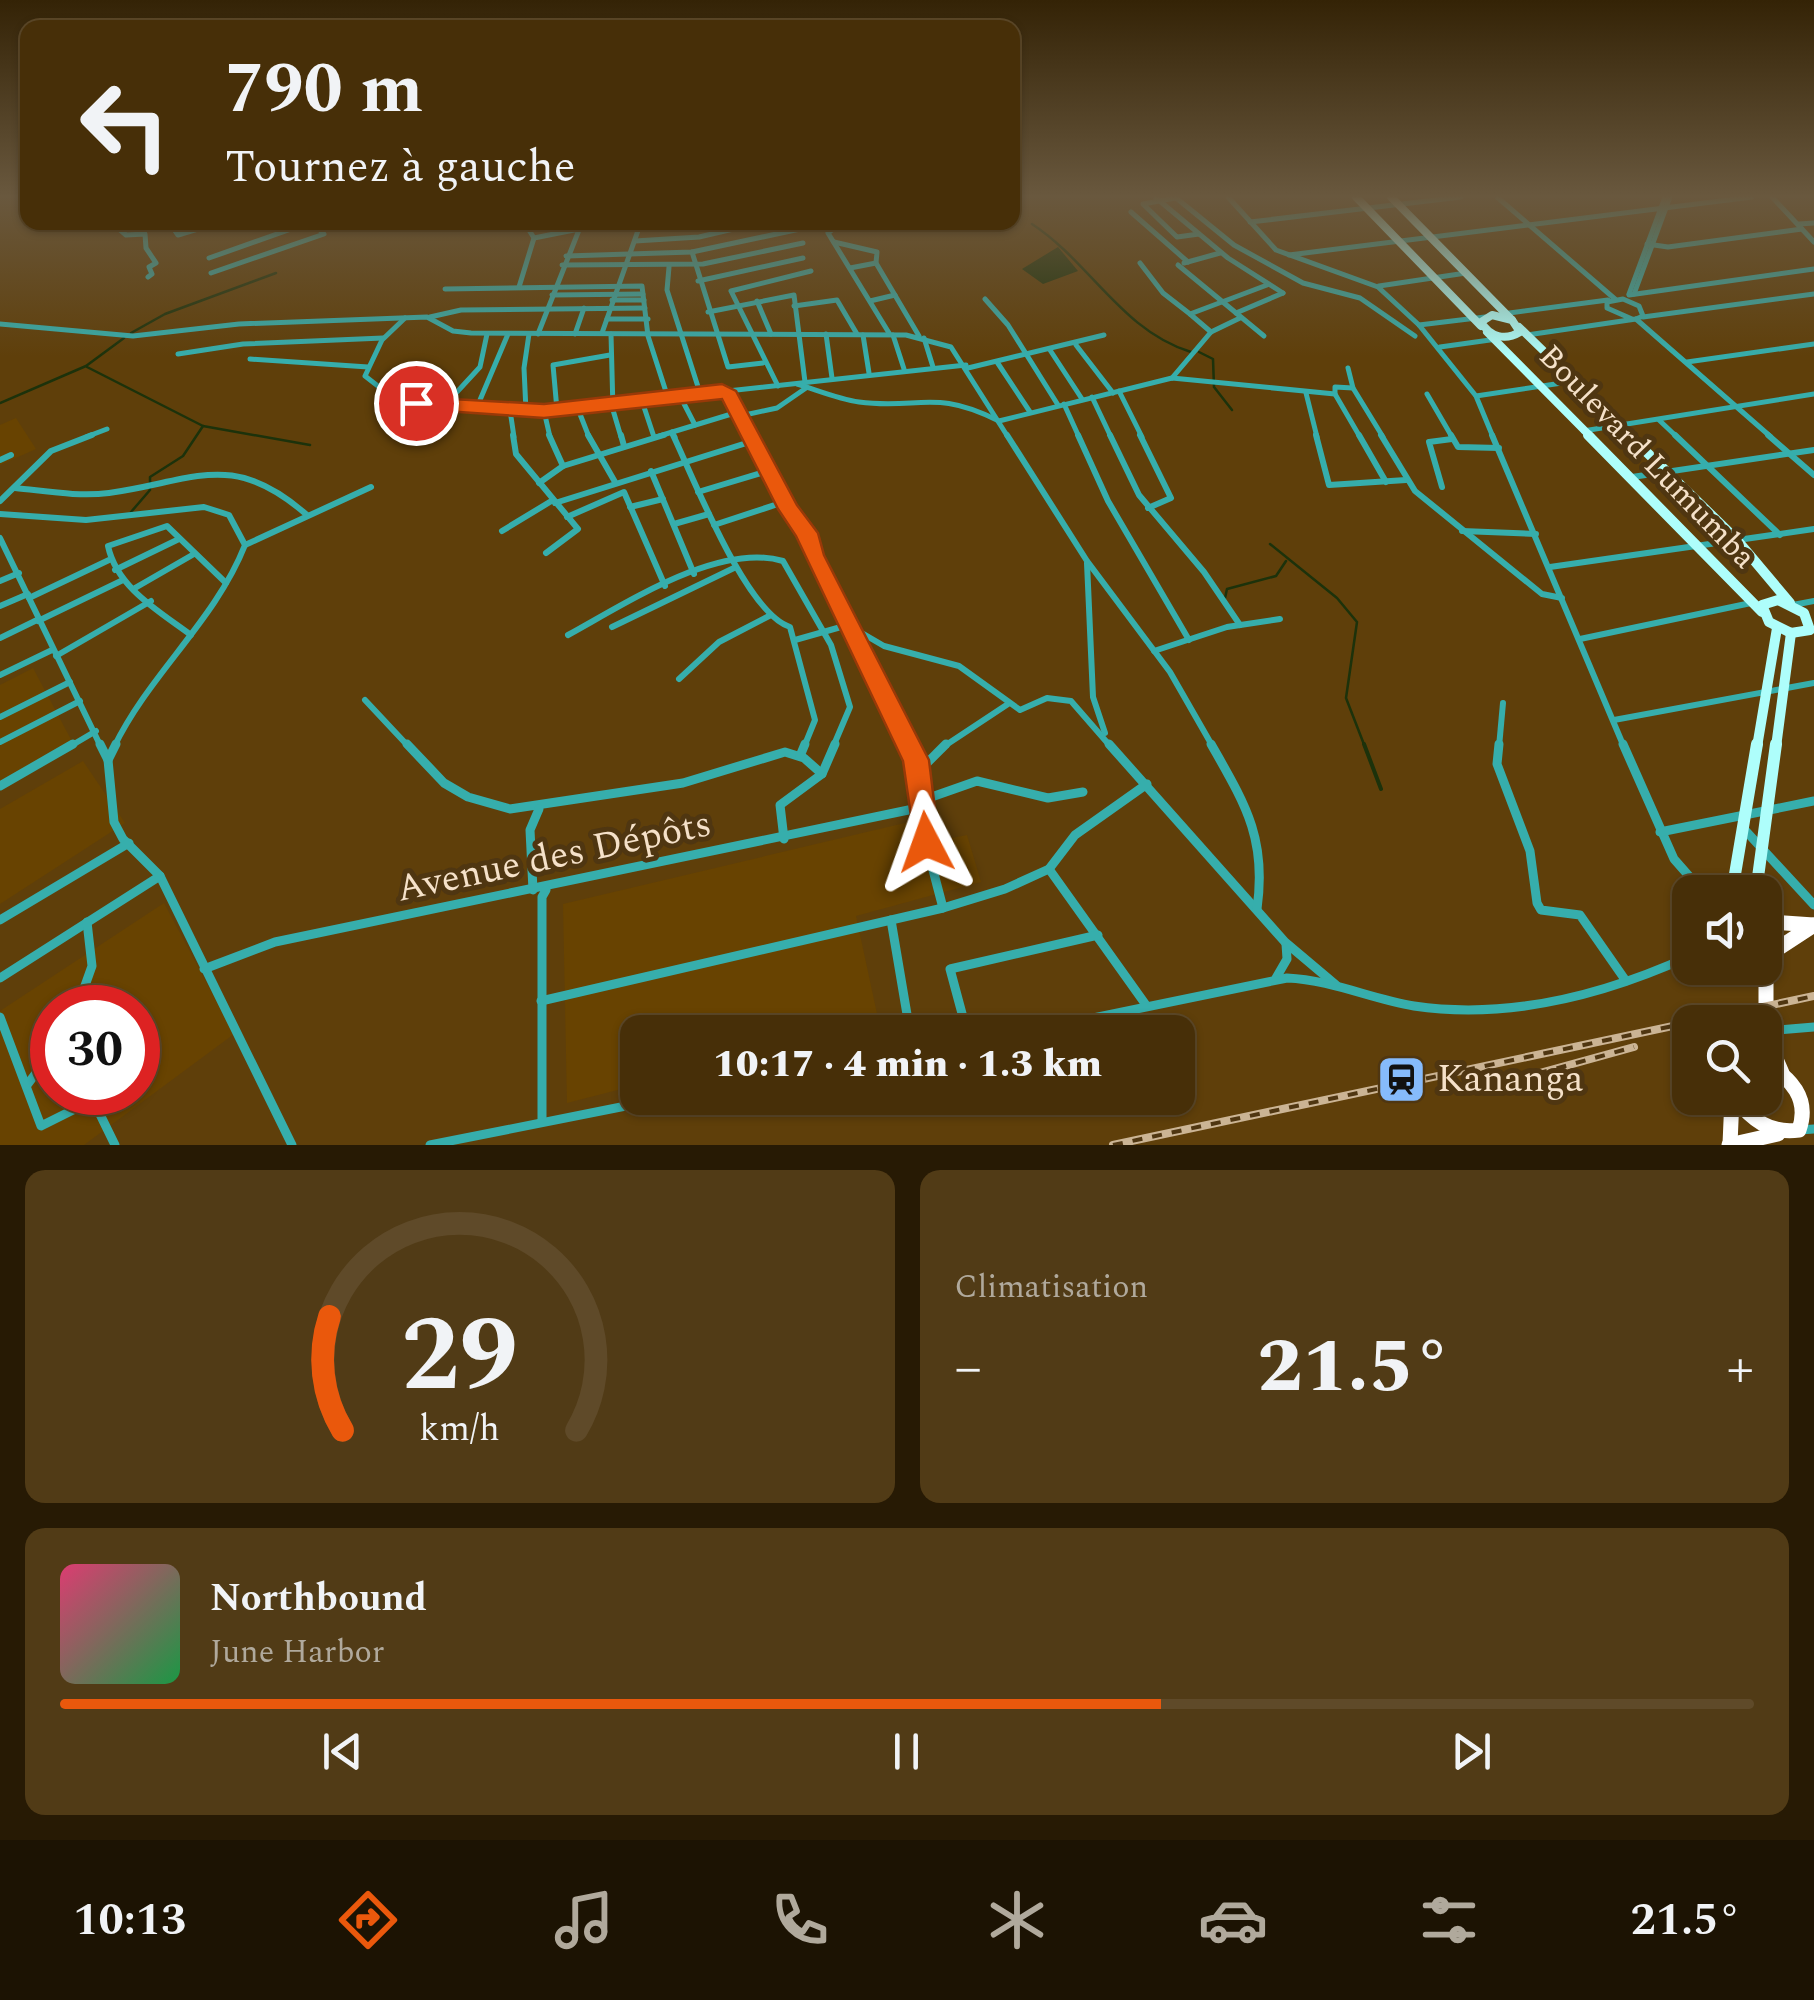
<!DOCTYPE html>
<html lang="fr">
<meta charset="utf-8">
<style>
:root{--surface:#472f08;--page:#513b16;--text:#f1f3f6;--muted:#b0a99c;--line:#5f4a29;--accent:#ea580c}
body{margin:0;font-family:Spectral,serif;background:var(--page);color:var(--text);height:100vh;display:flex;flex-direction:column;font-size:38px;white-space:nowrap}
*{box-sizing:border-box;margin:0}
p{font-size:32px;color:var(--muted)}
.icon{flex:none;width:55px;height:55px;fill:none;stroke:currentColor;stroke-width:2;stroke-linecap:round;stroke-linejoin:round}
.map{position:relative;height:1145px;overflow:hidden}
.panel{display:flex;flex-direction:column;gap:25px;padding:25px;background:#271a04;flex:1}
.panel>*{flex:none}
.hud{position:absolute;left:20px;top:20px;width:1000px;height:210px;border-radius:20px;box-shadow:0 2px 8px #0004,0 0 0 2px var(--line);background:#472f08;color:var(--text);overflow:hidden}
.tools{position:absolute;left:1672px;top:875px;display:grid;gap:20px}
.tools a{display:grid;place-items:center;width:110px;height:110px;border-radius:20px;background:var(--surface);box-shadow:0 2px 8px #0004,0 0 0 2px var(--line);font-size:50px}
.speed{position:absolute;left:30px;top:985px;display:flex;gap:20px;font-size:50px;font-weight:700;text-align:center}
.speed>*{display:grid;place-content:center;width:130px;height:130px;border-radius:50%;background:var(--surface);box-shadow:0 2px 8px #0004,0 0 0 2px var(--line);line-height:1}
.speed .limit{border:15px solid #d22;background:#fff;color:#111}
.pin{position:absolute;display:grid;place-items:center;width:85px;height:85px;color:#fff;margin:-42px;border:5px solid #fff;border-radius:50%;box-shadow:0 2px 10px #0007}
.me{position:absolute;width:110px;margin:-55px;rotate:356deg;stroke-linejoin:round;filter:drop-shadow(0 0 8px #0008)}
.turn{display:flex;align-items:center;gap:35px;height:210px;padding:0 40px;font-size:45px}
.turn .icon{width:130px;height:130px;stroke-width:2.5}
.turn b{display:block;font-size:70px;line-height:85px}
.big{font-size:75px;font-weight:800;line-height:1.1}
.panel .widget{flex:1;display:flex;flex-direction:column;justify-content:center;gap:15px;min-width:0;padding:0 35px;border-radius:20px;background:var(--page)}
.panel .dial{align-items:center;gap:0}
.dial svg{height:260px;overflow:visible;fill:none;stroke:var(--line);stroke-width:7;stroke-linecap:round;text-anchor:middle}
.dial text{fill:var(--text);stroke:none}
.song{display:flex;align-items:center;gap:30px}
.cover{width:120px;height:120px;border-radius:15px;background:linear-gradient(135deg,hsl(340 70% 55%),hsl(140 70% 35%))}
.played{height:10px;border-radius:5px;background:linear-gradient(90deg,var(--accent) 65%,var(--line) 65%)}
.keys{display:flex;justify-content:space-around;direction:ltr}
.heat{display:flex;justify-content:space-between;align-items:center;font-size:55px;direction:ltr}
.panel .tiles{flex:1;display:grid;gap:25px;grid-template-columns:1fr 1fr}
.widget:last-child{grid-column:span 2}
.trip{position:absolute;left:620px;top:1015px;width:575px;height:100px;border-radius:20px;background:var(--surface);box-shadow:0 2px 8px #0004,0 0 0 2px var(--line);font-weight:800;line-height:100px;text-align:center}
.dock{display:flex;height:160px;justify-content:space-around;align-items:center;background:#1c1303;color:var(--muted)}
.dock .icon{width:70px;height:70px}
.dock .active{color:var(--accent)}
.dock b{font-size:45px;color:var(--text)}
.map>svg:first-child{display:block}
.built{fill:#684301;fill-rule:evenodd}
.water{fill:#1c320b}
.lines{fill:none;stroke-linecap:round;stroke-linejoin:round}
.stream-far1{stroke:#1c320b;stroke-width:2.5}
.stream{stroke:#1c320b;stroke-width:4}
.minor-far2{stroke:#36aeac;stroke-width:5}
.minor-far1{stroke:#36aeac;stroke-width:6}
.minor{stroke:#36aeac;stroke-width:9}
.major-far2{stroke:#aefefb;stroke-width:8}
.major-far1{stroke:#aefefb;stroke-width:10}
.major{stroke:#aefefb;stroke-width:12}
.highway{stroke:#fff;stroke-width:15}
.rail-casing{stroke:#cbb494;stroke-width:8}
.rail{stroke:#4f3611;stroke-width:4;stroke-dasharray:10;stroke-linecap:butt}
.route{fill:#ea580c;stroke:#983908;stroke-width:2.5}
.labels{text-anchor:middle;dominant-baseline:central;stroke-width:10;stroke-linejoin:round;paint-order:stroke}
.street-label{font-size:32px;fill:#f5e1c9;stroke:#4f3611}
.near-street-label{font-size:38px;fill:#f5e1c9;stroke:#4f3611}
.near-poi-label{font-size:38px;fill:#f5e1c9;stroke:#4f3611;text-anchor:start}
</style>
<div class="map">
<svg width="1814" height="1145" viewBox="0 0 1814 1145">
<rect width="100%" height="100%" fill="#5f3f0a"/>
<g class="built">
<polygon points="16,418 36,449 0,465 0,425"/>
<polygon points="33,668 75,747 0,789 0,685"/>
<polygon points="83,761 125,823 0,904 0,809"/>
<polygon points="926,818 933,842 967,835 981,882 856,916 879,1023 842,1032 638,1032 637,1085 567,1103 563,904"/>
<path d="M 164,903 L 234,1034 L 84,1145 L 0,1145 L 0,1011 ZM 52,1008 L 138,1008 L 138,1092 L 52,1092 Z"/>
</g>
<polygon class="water" points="1058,247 1078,271 1043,284 1022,269"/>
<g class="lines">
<g class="stream-far1">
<path d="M 1032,224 C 1090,262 1122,331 1191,352"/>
<polyline points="131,333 165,314 276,273"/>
<polyline points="1199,352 1213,359 1214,387 1232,410"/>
<polyline points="87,367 203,426 310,445"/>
<polyline points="0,403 86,366 124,338"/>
<polyline points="131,512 150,490 150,477 183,456 203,426"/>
<polyline points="1270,544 1337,598 1357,622 1346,698 1365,747"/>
<polyline points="1225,598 1227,589 1276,576 1286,561"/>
</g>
<polyline class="stream" points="1364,744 1381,789"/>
<g class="minor-far2">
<polyline points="1155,197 1228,258 1283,293"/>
<polyline points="1175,197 1234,245 1303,283 1360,298 1415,336"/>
<polyline points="1228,197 1276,250 1378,287 1419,325 1476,396 1493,437"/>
<polyline points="1497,197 1615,299"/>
<polyline points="1772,197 1814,242"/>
<polyline points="1175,198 1143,204 1177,237 1199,234"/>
<polyline points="1131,212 1188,262"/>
<polyline points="111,222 126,235 145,234 146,248 156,263 149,267 152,274 148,277"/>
<polyline points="169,222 178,235 221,222"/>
<polyline points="524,222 534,238 614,222"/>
<polyline points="842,222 828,233 889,333"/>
<polyline points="1250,222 1461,197"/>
<polyline points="1799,224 1814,223"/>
<polyline points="635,241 699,237 764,222"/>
<polyline points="834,242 877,252 876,263 919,336"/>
<polyline points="1647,244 1668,247 1802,229"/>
<polyline points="692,252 728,367 763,363"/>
<polyline points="1289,255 1752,197"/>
<polyline points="566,256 692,252 800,229"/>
<polyline points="209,258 311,222"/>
<polyline points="1140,263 1163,293 1190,314"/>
<polyline points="1184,263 1220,253"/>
<polyline points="562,265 703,264 803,243"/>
<polyline points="1178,265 1264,336"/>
<polyline points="669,267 667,290 700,393"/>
<polyline points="850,268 876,263"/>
<polyline points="211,273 324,234 311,222"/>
<polyline points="698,281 803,258"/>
<polyline points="1379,286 1466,273"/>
<polyline points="519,287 534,238"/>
<polyline points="445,289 642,286 648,336 668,398"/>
<polyline points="1629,294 1665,197"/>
<polyline points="1634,294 1670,197"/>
<polyline points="552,295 643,294"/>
<polyline points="1629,295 1814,269"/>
<polyline points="985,299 1008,325 1058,405"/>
<polyline points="612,300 644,300"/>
<polyline points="757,301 771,334"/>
<polyline points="870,301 895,295"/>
<polyline points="794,306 837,300 857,334"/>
<polyline points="708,312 794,295 805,382"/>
<polyline points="1236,313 1283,293"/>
<polyline points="1502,314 1608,300"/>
<polyline points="430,317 461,310 645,308"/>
<polyline points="1643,317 1814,294"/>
<polyline points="405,318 382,340 365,376 383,390 416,403 545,411 966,365"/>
<polyline points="607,319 648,319"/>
<polyline points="1636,319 1771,437"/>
<polyline points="0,324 133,336 239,324 427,317 453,331 471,333 906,335 951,347 1008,437"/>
<polyline points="1419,325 1485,317"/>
<polyline points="1211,332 1190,314 1267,285"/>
<polyline points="602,333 641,222"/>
<polyline points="538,334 579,230"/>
<polyline points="575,334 584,308"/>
<polyline points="611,334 613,410 621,437"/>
<polyline points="826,334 832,378"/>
<polyline points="863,335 869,373"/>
<polyline points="893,335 904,369"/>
<polyline points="1527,335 1636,319 1643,316 1639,306 1623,299 1607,302 1607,308 1632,319"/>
<polyline points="924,338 933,367"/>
<polyline points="1076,345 1113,393"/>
<polyline points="1440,347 1497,339"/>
<polyline points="1050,350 1082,399"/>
<polyline points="178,354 243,344 383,338"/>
<polyline points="250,359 368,367"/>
<polyline points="997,362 1030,412"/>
<polyline points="1687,362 1814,344"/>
<polyline points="968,368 1104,335"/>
<polyline points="1348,368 1353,388 1383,437"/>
<polyline points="1172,378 1211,332 1240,318"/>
<path d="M 797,384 C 817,390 838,399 859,402 C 919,410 934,388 999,421 L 1172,378 L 1335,394 L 1335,387 L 1353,388"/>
<polyline points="778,386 731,291 811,271"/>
<polyline points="723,391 733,399 752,437"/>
<polyline points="1119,391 1142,437"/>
<polyline points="1306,393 1317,437"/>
<polyline points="1335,394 1360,437"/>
<polyline points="1427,394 1452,437"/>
<polyline points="680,396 695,425"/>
<polyline points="1476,396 1575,381"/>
<polyline points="1092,397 1111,437"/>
<polyline points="642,401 654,437"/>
<polyline points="1064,404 1079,437"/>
<polyline points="445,405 480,367 487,334"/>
<polyline points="477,407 508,334"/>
<polyline points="578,409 589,437"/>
<polyline points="510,410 514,437"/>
<polyline points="557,410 553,365 610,355"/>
<polyline points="526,411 524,368 529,334"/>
<polyline points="544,411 550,437"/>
<polyline points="740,416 777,408 806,388"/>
<polyline points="1659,420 1677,437"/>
<polyline points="1583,431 1814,394"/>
<polyline points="672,432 675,437"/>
<polyline points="86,437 107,429"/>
<polyline points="656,437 738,412"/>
</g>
<g class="minor-far1">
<polyline points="513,435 516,454 578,529 546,553"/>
<polyline points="549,435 563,466"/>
<polyline points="588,435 615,482"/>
<polyline points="621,435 624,446"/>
<path d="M 673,435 C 694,479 746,613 790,627 L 815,720 L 804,747"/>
<polyline points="751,435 784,502 807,533 910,747"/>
<polyline points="1007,435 1087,561 1170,672 1213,747"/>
<polyline points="1078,435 1108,501 1189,640"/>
<polyline points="1110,435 1139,495 1204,572 1240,625"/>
<polyline points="1140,435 1171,498 1148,508"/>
<polyline points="1316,435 1329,485 1406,480"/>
<polyline points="1359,435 1386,482"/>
<polyline points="1381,435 1415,491 1542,594 1562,598"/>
<polyline points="1451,435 1458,447 1499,448"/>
<polyline points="1492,435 1624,747"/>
<polyline points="1675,435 1780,535"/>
<polyline points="1768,435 1814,475"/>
<polyline points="0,460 11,455"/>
<polyline points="651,471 694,574"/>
<polyline points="1632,477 1814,450"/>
<polyline points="539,483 563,466 664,435"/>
<polyline points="1442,487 1429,442 1452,439"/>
<path d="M 15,488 C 46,491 78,497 109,493 C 195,481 232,449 307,515"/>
<polyline points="698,492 768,471"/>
<polyline points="0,501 51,451 92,435"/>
<polyline points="555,503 753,441"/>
<polyline points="630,507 663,499"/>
<path d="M 0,514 L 86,520 L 204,507 L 229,515 L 245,545 C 215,621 150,673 114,747"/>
<polyline points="567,517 624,492 665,586"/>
<polyline points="674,524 709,514"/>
<polyline points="714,525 784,502"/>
<polyline points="502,531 553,500"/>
<polyline points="1462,531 1536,534"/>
<polyline points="0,538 101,747"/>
<polyline points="245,545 371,487"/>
<polyline points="1087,563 1093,697 1105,733"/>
<polyline points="1550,567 1814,529"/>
<polyline points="115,570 179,539"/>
<polyline points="0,581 19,573"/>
<polyline points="135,588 194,554"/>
<polyline points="29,598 109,560"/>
<polyline points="1793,605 1814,601"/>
<polyline points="0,606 28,594"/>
<polyline points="38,621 123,580"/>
<polyline points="612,627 736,567"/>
<path d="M 191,635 C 159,611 117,588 108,546 L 167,526 L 226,583"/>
<path d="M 568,635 C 625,604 718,542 783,561 L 831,645 L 850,707 L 833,747"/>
<polyline points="0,638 37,620"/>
<polyline points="1580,639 1751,603"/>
<polyline points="795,640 848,625 884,646 959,666 1020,710 1047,698 1071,701 1111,747"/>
<polyline points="1154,651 1227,627 1280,619"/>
<polyline points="56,656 151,601"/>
<polyline points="0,675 52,650"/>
<polyline points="679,679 719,642 771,615"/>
<polyline points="365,700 409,747"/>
<polyline points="0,717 70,682"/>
<polyline points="1614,720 1814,683"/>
<polyline points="0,742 80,701"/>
<polyline points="69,747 96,731"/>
<polyline points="943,747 1008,704"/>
<polyline points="1499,747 1503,703"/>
</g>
<g class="minor">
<polyline points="100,744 108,760 114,822 123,839 160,876 292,1145"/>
<polyline points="407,744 444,783 468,797 510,809 683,783 785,752 804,758 822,774"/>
<polyline points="908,744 916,760 922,828 943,908"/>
<polyline points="1109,744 1285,942 1336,985"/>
<path d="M 1211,744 C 1245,804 1267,838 1257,909"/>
<polyline points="1499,744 1497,764 1530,851 1537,903 1541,910 1580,915 1626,981"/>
<polyline points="1623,744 1674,859 1703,892"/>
<polyline points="800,756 805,744"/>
<polyline points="108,760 116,744"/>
<polyline points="919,771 946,744"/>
<polyline points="0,786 73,744"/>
<polyline points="923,800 977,781 1048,798 1083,792"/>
<polyline points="1744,829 1814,905"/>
<polyline points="1660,832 1814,801"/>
<polyline points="784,839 780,805 822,774 835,744"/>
<polyline points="1049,869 1146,1005"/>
<polyline points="533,890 530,830 539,809"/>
<polyline points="0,920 129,843"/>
<polyline points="891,920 910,1032"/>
<polyline points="204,969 275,942 918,808"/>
<polyline points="0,978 160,876"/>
<polyline points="1276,978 1287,959 1286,944"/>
<polyline points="541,1001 943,908 1005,889 1049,869 1075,835 1147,784"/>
<polyline points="77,1008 92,966 87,922"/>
<polyline points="0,1017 41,1126 93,1100 115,1145"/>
<polyline points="1766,1031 1814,1027"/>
<polyline points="967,1032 950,969 1098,935"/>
<path d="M 1025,1032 L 1287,978 C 1332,980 1371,999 1414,1006 C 1509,1020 1604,995 1690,956"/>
<polyline points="27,1085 52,1052"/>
<polyline points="542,1122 542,897 546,890"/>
<polyline points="1800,1130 1814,1129"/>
<polyline points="430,1145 666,1098"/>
</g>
<g class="major-far2">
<polyline points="1356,197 1481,326"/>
<polyline points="1391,197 1512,320"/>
<path d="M 1492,315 L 1512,320 L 1520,332 C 1505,341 1490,337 1481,322 Z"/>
<polyline points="1519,327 1632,437"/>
<polyline points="1487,332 1591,437"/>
</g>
<g class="major-far1">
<polyline points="1588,435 1762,612"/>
<polyline points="1629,435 1737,540 1790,603"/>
<polygon points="1778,600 1804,613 1810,630 1791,633 1769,622 1762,605"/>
<polyline points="1757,747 1777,628"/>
<polyline points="1776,747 1791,633"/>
</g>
<g class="major">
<polyline points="1732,892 1757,744"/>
<polyline points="1756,892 1776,744"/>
</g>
<g class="highway">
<polyline points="1769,922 1814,925"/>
<polyline points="1765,957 1814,925"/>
<polyline points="1766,957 1766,1036 1782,1073"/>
<path d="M 1735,1098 C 1752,1120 1770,1134 1799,1130 C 1810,1099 1791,1078 1765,1063"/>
<polyline points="1730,1144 1732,1098"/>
<polyline points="1729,1145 1778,1134"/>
</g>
<defs>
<g id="rail">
<polyline points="1518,1079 1634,1047"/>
<polyline points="1113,1145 1814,996"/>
</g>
</defs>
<use href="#rail" class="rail-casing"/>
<use href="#rail" class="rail"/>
</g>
<linearGradient id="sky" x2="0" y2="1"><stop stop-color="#342306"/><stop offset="0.55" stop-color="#69583e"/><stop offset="1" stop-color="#69583e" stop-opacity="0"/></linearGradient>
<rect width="1814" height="357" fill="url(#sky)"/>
<polygon class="route" points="722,384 736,391 797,505 818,533 824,555 929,760 939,842 935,851 926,855 916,851 903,761 796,536 778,509 722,399 544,418 416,409 406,403 416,397 544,404"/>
<defs>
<symbol id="station-square" viewBox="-11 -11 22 22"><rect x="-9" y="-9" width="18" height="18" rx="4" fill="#86bbfb" stroke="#4f3611"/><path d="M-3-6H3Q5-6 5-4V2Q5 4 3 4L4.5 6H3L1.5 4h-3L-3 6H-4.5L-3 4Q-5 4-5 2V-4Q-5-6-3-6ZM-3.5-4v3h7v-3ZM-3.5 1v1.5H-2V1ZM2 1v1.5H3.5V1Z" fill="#111"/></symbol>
</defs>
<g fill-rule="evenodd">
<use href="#station-square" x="1374" y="1052" width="55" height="55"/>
</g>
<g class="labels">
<g class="street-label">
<text transform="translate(1647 457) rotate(46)">Boulevard Lumumba</text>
</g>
<g class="near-street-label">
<text transform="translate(554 857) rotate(-12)">Avenue des Dépôts</text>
</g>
<g class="near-poi-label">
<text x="1437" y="1080">Kananga</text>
</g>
</g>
</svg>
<div class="tools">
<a><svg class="icon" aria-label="sound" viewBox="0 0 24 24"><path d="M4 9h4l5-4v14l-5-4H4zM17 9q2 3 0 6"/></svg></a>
<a><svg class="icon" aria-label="search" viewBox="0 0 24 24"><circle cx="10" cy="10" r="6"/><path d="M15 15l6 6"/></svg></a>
</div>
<div class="speed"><div class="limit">30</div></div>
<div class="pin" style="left:416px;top:403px;background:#d93025"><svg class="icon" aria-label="arrive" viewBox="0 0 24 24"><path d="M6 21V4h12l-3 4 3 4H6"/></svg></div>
<svg class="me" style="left:926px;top:842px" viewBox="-20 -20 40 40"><path d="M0-17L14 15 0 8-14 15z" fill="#ea580c" stroke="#fff" stroke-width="4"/></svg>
<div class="trip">10:17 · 4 min · 1.3 km</div>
<div class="hud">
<div class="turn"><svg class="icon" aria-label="left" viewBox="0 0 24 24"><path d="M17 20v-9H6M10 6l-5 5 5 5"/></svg><div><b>790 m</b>Tournez à gauche</div></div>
</div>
</div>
<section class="panel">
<div class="tiles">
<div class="widget dial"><svg viewBox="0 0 100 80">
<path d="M14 69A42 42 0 1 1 86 69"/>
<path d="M14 69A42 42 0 0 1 10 34" stroke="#ea580c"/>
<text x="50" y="56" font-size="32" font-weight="700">29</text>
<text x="50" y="72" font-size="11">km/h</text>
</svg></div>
<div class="widget"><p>Climatisation</p>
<div class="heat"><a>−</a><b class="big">21.5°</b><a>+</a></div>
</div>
<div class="widget">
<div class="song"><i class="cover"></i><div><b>Northbound</b><p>June Harbor</p></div></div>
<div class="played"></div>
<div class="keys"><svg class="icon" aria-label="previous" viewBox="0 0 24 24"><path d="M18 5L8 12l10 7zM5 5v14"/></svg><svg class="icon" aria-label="pause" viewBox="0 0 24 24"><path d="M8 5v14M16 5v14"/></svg><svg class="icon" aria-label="next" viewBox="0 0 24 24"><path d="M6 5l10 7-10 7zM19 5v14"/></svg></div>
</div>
</div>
</section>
<nav class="dock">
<b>10:13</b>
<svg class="icon active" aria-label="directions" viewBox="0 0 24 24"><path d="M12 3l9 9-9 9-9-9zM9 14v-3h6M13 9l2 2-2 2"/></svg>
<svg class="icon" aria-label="music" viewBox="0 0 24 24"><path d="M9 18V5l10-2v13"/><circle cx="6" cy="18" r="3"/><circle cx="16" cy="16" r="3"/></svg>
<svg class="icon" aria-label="phone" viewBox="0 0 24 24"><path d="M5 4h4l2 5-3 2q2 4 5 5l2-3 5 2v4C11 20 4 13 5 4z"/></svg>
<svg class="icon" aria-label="climate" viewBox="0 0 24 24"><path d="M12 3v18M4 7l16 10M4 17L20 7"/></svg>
<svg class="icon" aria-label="car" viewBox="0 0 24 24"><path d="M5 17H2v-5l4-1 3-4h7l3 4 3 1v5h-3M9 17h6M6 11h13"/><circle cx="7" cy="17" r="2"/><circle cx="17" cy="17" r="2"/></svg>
<svg class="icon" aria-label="filters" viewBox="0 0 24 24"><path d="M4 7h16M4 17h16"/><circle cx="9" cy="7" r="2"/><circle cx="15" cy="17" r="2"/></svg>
<b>21.5°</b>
</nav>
